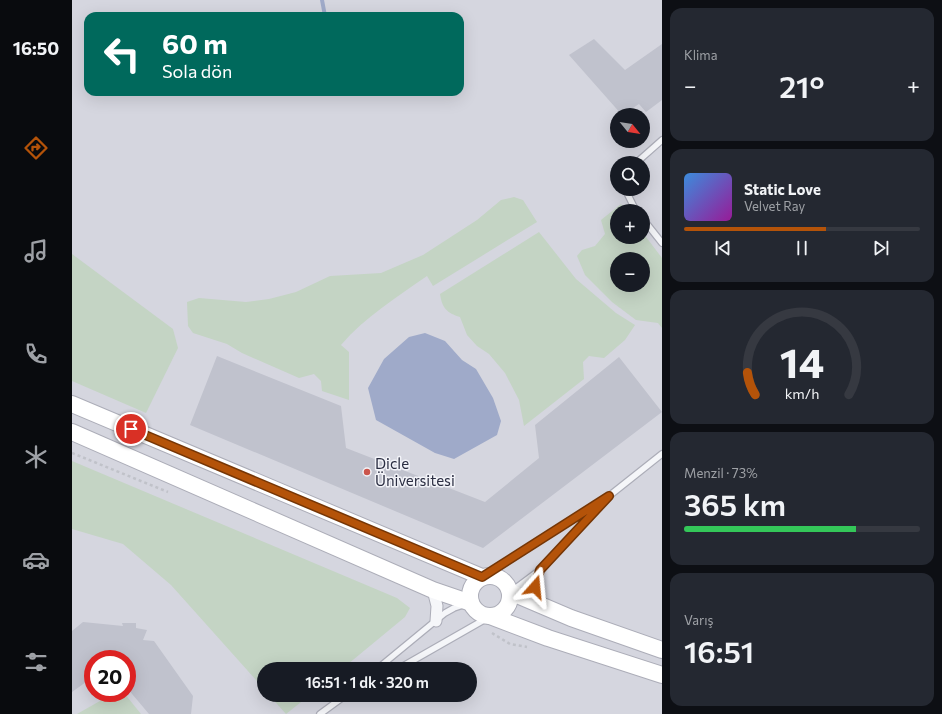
<!DOCTYPE html>
<html lang="tr">
<meta charset="utf-8">
<style>
:root{--surface:#171b24;--page:#242831;--text:#f1f3f6;--muted:#9ea1a6;--line:#363941;--accent:#b45309}
body{margin:0;font-family:Commissioner,sans-serif;background:var(--page);color:var(--text);height:100vh;display:flex;flex-direction:column;font-size:15px;white-space:nowrap}
*{box-sizing:border-box;margin:0}
p{font-size:13px;color:var(--muted)}
.icon{flex:none;width:22px;height:22px;fill:none;stroke:currentColor;stroke-width:2;stroke-linecap:round;stroke-linejoin:round}
.map{position:relative;flex:1;overflow:hidden}
.details{display:flex;flex-direction:column;gap:8px;padding:8px;background:#0d0f14;width:280px}
.details>*{flex:none}
.top-card{position:absolute;left:12px;top:12px;width:380px;height:84px;border-radius:12px;box-shadow:0 4px 16px #0002;background:#00695c;color:#fff;overflow:hidden}
.needle{width:26px;rotate:120deg}
.buttons{position:absolute;left:538px;top:108px;display:grid;gap:8px}
.buttons a{display:grid;place-items:center;width:40px;height:40px;border-radius:50%;background:var(--surface);box-shadow:0 4px 16px #0002;font-size:20px}
.speed{position:absolute;left:12px;top:650px;display:flex;gap:8px;font-size:20px;font-weight:700;text-align:center}
.speed>*{display:grid;place-content:center;width:52px;height:52px;border-radius:50%;background:var(--surface);box-shadow:0 4px 16px #0002;line-height:1}
.speed .limit{border:6px solid #d22;background:#fff;color:#111}
.pin{position:absolute;display:grid;place-items:center;width:34px;height:34px;color:#fff;margin:-17px;border:2px solid #fff;border-radius:50%;box-shadow:0 1px 4px #0007}
.me{position:absolute;width:44px;margin:-22px;rotate:18deg;stroke-linejoin:round;filter:drop-shadow(0 0 3px #0008)}
.turn{display:flex;align-items:center;gap:14px;height:84px;padding:0 12px;font-size:18px}
.turn .icon{width:52px;height:52px;stroke-width:2.5}
.turn b{display:block;font-size:28px;line-height:34px}
.big{font-size:30px;font-weight:600;line-height:1.1}
.details .tile{flex:1;display:flex;flex-direction:column;justify-content:center;gap:6px;min-width:0;padding:0 14px;border-radius:12px;background:var(--page)}
.details .dial{align-items:center;gap:0}
.dial svg{height:104px;overflow:visible;fill:none;stroke:var(--line);stroke-width:7;stroke-linecap:round;text-anchor:middle}
.dial text{fill:var(--text);stroke:none}
.song{display:flex;align-items:center;gap:12px}
.cover{width:48px;height:48px;border-radius:6px;background:linear-gradient(135deg,hsl(210 70% 55%),hsl(300 70% 35%))}
.played{height:4px;border-radius:2px;background:linear-gradient(90deg,var(--accent) 60%,var(--line) 60%)}
.keys{display:flex;justify-content:space-around;direction:ltr}
.heat{display:flex;justify-content:space-between;align-items:center;font-size:22px;direction:ltr}
.charge{height:6px;border-radius:3px;background:linear-gradient(90deg,#34c759 73%,var(--line) 0)}
.trip{position:absolute;left:185px;top:662px;width:220px;height:40px;border-radius:20px;background:var(--surface);box-shadow:0 4px 16px #0002;font-weight:600;line-height:40px;text-align:center}
main{display:flex;flex:1;min-height:0}
.menu{display:flex;flex-direction:column;width:72px;justify-content:space-around;align-items:center;background:#090b0e;color:var(--muted)}
.menu .icon{width:28px;height:28px}
.menu .current{color:var(--accent)}
.menu b{font-size:18px;color:var(--text)}
.map>svg:first-child{display:block}
.built{fill:#d5d6df;fill-rule:evenodd}
.green{fill:#c4d4c4;fill-rule:evenodd}
.water{fill:#9faac9}
.lines{fill:none;stroke-linecap:round;stroke-linejoin:round}
.stream{stroke:#9faac9;stroke-width:4}
.building{fill:#c0c2cd}
.lane-casing{stroke:#acadb8;stroke-width:8}
.street-casing{stroke:#acadb8;stroke-width:13}
.secondary-casing{stroke:#acadb8;stroke-width:18}
.path{stroke:#c0c2c9;stroke-width:2.5;stroke-dasharray:3 3;stroke-linecap:butt}
.lane{stroke:#f5f6f9;stroke-width:5.5}
.street{stroke:#f5f6f9;stroke-width:11}
.secondary{stroke:#fff;stroke-width:16}
.route-casing{stroke:#753606;stroke-width:10}
.route{stroke:#b45309;stroke-width:7}
.poi-dot{fill:#cb554c;stroke:#f2f3f8;stroke-width:1.5}
.labels{text-anchor:middle;dominant-baseline:central;stroke-width:3;stroke-linejoin:round;paint-order:stroke}
.poi-label{font-size:15px;fill:#2b2e42;stroke:#f2f3f8;text-anchor:start}
</style>
<main>
<nav class="menu">
<b>16:50</b>
<svg class="icon current" aria-label="directions" viewBox="0 0 24 24"><path d="M12 3l9 9-9 9-9-9zM9 14v-3h6M13 9l2 2-2 2"/></svg>
<svg class="icon" aria-label="music" viewBox="0 0 24 24"><path d="M9 18V5l10-2v13"/><circle cx="6" cy="18" r="3"/><circle cx="16" cy="16" r="3"/></svg>
<svg class="icon" aria-label="phone" viewBox="0 0 24 24"><path d="M5 4h4l2 5-3 2q2 4 5 5l2-3 5 2v4C11 20 4 13 5 4z"/></svg>
<svg class="icon" aria-label="climate" viewBox="0 0 24 24"><path d="M12 3v18M4 7l16 10M4 17L20 7"/></svg>
<svg class="icon" aria-label="car" viewBox="0 0 24 24"><path d="M5 17H2v-5l4-1 3-4h7l3 4 3 1v5h-3M9 17h6M6 11h13"/><circle cx="7" cy="17" r="2"/><circle cx="17" cy="17" r="2"/></svg>
<svg class="icon" aria-label="filters" viewBox="0 0 24 24"><path d="M4 7h16M4 17h16"/><circle cx="9" cy="7" r="2"/><circle cx="15" cy="17" r="2"/></svg>
</nav>
<div class="map">
<svg width="590" height="714" viewBox="0 0 590 714">
<rect width="100%" height="100%" fill="#e3e4ea"/>
<path class="built" d="M 0,0 L 590,0 L 590,714 L 0,714 ZM 16,16 L 388,16 L 388,92 L 16,92 ZM 545,115 L 571,115 L 571,141 L 545,141 ZM 545,163 L 571,163 L 571,189 L 545,189 ZM 545,211 L 571,211 L 571,237 L 545,237 ZM 545,259 L 571,259 L 571,285 L 545,285 ZM 21,659 L 55,659 L 55,693 L 21,693 ZM 192,669 L 398,669 L 398,695 L 192,695 Z"/>
<g class="green">
<path d="M 442,197 L 451,200 L 465,222 L 361,286 L 355,276 C 325,297 293,317 269,345 L 277,352 L 277,400 L 250,391 L 249,381 L 242,374 L 227,378 L 170,353 L 155,344 L 121,333 L 116,326 L 115,302 L 127,298 L 174,302 L 197,299 L 224,292 L 258,276 L 309,273 L 351,255 L 405,220 L 429,200 Z"/>
<path d="M 549,204 L 554,211 L 545,211 L 545,237 L 571,237 L 571,233 L 590,258 L 590,328 L 586,323 L 564,320 L 540,302 L 513,275 L 505,256 L 510,250 L 523,246 L 533,234 L 529,220 ZM 545,259 L 571,259 L 571,285 L 545,285 Z"/>
<path d="M 467,232 L 504,279 L 544,313 L 563,325 L 553,340 L 532,358 L 517,356 L 511,362 L 512,379 L 452,426 L 447,400 L 433,373 L 417,354 L 405,346 L 395,335 L 388,317 C 375,313 370,308 368,294 Z"/>
<polygon points="0,254 101,329 106,348 74,413 0,381"/>
<polygon points="0,461 325,598 338,608 333,617 270,669 192,669 192,689 99,585 51,544 0,529"/>
<polygon points="42,693 52,693 69,714 5,714"/>
<polygon points="197,695 238,695 214,714"/>
</g>
<polygon class="water" points="353,333 373,341 390,360 404,369 421,398 429,421 425,435 382,459 363,453 304,420 296,388 312,359 337,337"/>
<g class="lines">
<polyline class="stream" points="250,0 253,16"/>
</g>
<g class="building">
<polygon points="522,39 553,70 590,44 590,100 574,112 567,104 550,115 497,55"/>
<polygon points="145,356 269,406 274,448 413,502 467,458 463,425 547,357 590,412 411,548 118,425"/>
<polygon points="11,622 51,626 50,623 64,623 64,628 75,630 71,640 82,641 121,696 119,714 77,714 55,688 55,659 21,659 21,677 0,692 0,631"/>
</g>
<g class="lines">
<defs>
<g id="lane">
<polyline points="564,163 590,140"/>
<polyline points="553,189 564,211"/>
<polyline points="571,219 590,243"/>
<polyline points="411,577 537,496 590,454"/>
<polyline points="440,591 468,570 531,502"/>
<polyline points="465,601 463,587 468,570"/>
<polyline points="305,669 373,613 382,608 391,605"/>
<polyline points="326,669 417,617"/>
<polyline points="248,714 274,695"/>
</g>
<polyline id="street" points="361,590 365,606 364,621"/>
<g id="secondary">
<polyline points="0,404 410,577"/>
<polyline points="0,432 361,590 399,603"/>
<circle cx="418" cy="596" r="20"/>
<polyline points="438,592 499,618 590,650"/>
<polyline points="418,616 476,638 590,675"/>
</g>
</defs>
<use href="#lane" class="lane-casing"/>
<use href="#street" class="street-casing"/>
<use href="#secondary" class="secondary-casing"/>
<g class="path">
<polyline points="0,453 96,492"/>
<polyline points="420,633 438,644 455,647"/>
</g>
<use href="#lane" class="lane"/>
<use href="#street" class="street"/>
<use href="#secondary" class="secondary"/>
</g>
<g class="lines">
<defs>
<polyline id="route" points="59,429 410,577 537,496 468,570 463,587"/>
</defs>
<use href="#route" class="route-casing"/>
<use href="#route" class="route"/>
</g>
<circle class="poi-dot" cx="295" cy="472" r="4"/>
<g class="labels">
<g class="poi-label">
<text x="303" y="463">Dicle<tspan x="303" dy="17">Üniversitesi</tspan></text>
</g>
</g>
</svg>
<div class="buttons">
<a><svg class="needle" viewBox="-14 -14 28 28"><path d="M0-13l5 13h-10z" fill="#e53935"/><path d="M0 13l5-13h-10z" fill="#9ea1a6"/></svg></a>
<a><svg class="icon" aria-label="search" viewBox="0 0 24 24"><circle cx="10" cy="10" r="6"/><path d="M15 15l6 6"/></svg></a>
<a>+</a>
<a>−</a>
</div>
<div class="speed"><div class="limit">20</div></div>
<div class="pin" style="left:59px;top:429px;background:#d93025"><svg class="icon" aria-label="arrive" viewBox="0 0 24 24"><path d="M6 21V4h12l-3 4 3 4H6"/></svg></div>
<svg class="me" style="left:463px;top:587px" viewBox="-20 -20 40 40"><path d="M0-17L14 15 0 8-14 15z" fill="#b45309" stroke="#fff" stroke-width="4"/></svg>
<div class="trip">16:51 · 1 dk · 320 m</div>
<div class="top-card">
<div class="turn"><svg class="icon" aria-label="left" viewBox="0 0 24 24"><path d="M17 20v-9H6M10 6l-5 5 5 5"/></svg><div><b>60 m</b>Sola dön</div></div>
</div>
</div>
<section class="details">
<div class="tile"><p>Klima</p>
<div class="heat"><a>−</a><b class="big">21°</b><a>+</a></div>
</div>
<div class="tile">
<div class="song"><i class="cover"></i><div><b>Static Love</b><p>Velvet Ray</p></div></div>
<div class="played"></div>
<div class="keys"><svg class="icon" aria-label="previous" viewBox="0 0 24 24"><path d="M18 5L8 12l10 7zM5 5v14"/></svg><svg class="icon" aria-label="pause" viewBox="0 0 24 24"><path d="M8 5v14M16 5v14"/></svg><svg class="icon" aria-label="next" viewBox="0 0 24 24"><path d="M6 5l10 7-10 7zM19 5v14"/></svg></div>
</div>
<div class="tile dial"><svg viewBox="0 0 100 80">
<path d="M14 69A42 42 0 1 1 86 69"/>
<path d="M14 69A42 42 0 0 1 8 52" stroke="#b45309"/>
<text x="50" y="56" font-size="32" font-weight="700">14</text>
<text x="50" y="72" font-size="11">km/h</text>
</svg></div>
<div class="tile"><p>Menzil · 73%</p><b class="big">365 km</b><div class="charge"></div></div>
<div class="tile"><p>Varış</p><b class="big">16:51</b></div>
</section>
</main>
